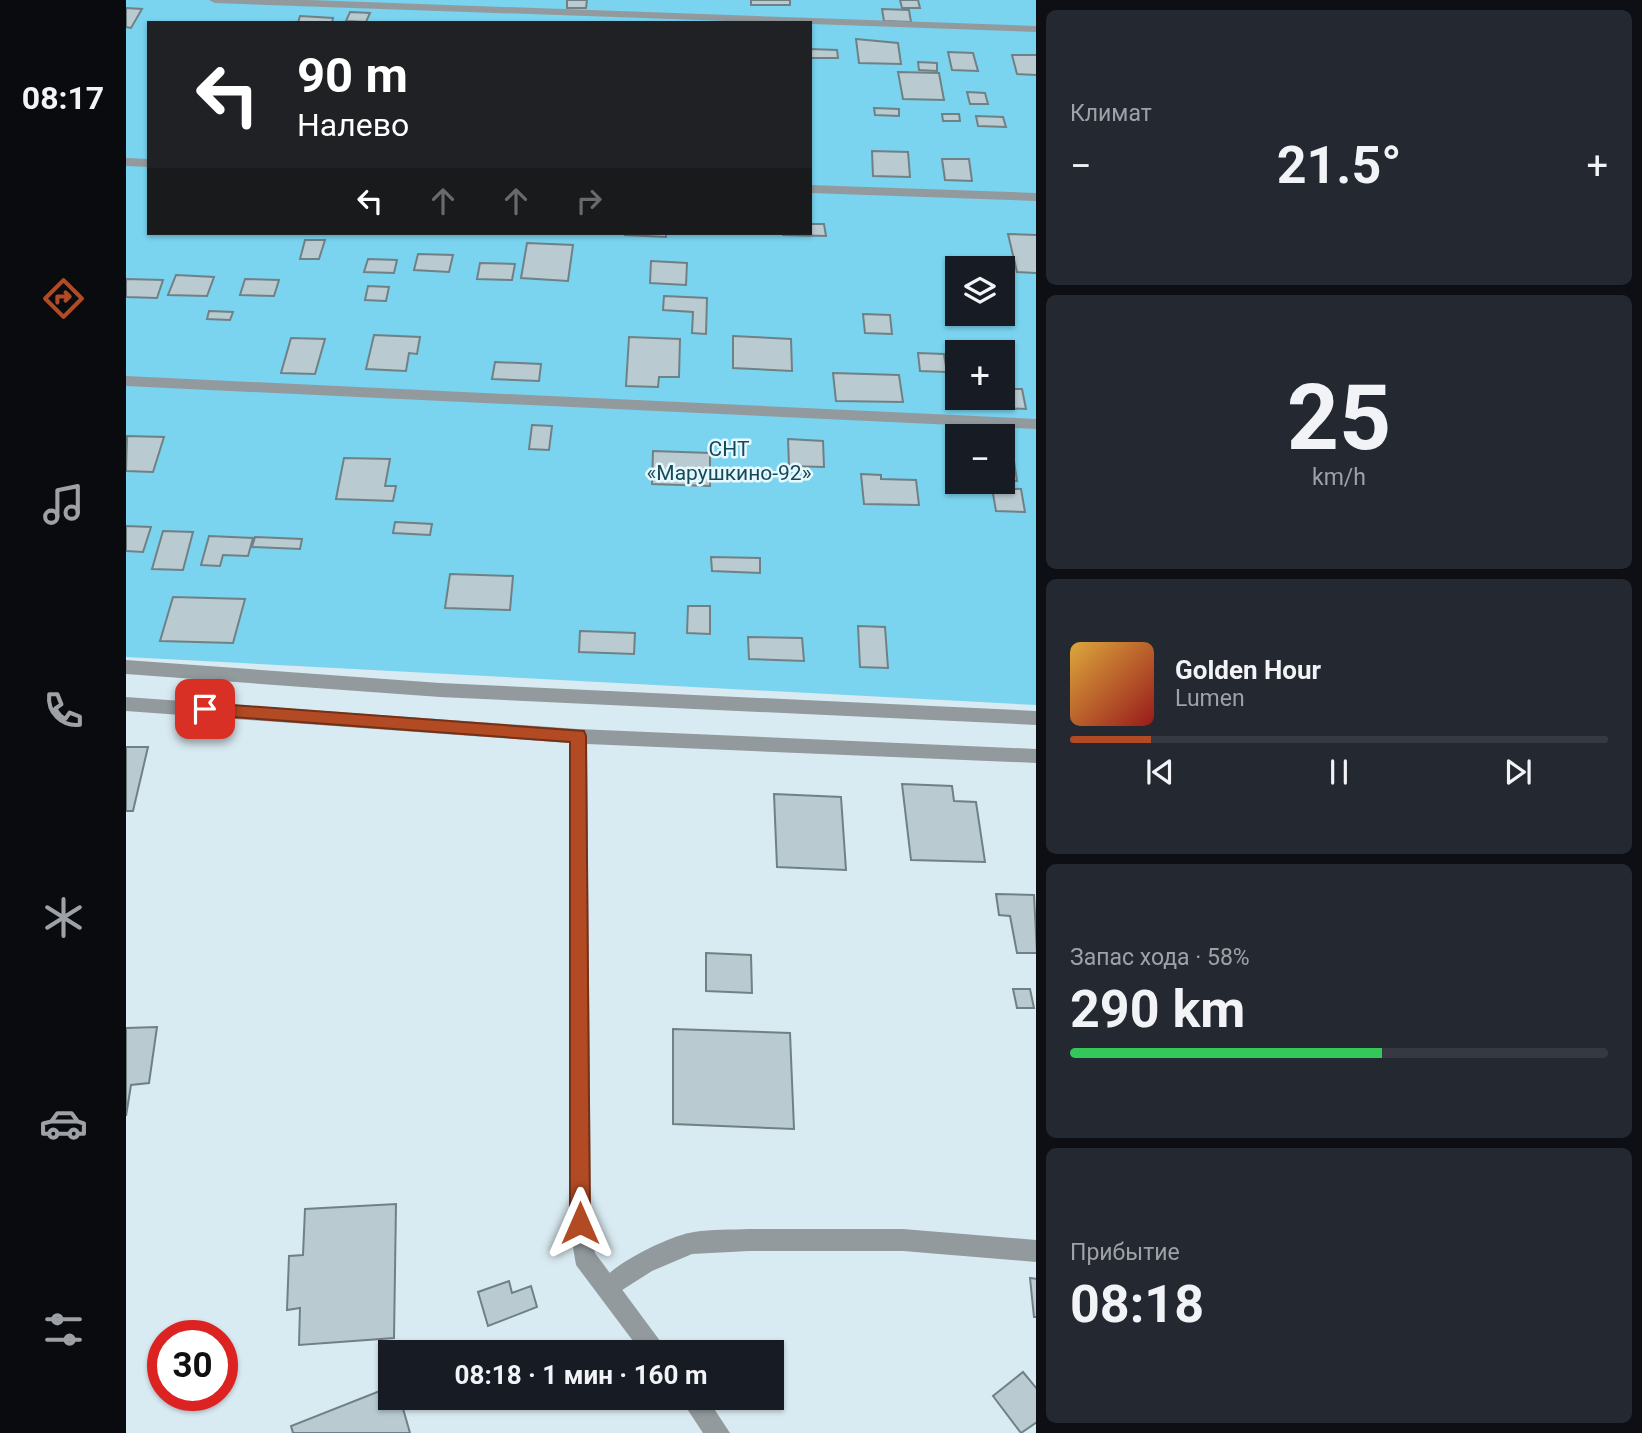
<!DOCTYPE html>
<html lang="ru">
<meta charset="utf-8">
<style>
:root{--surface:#171b24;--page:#242831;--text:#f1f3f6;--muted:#9ea1a6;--line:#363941;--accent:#b24b23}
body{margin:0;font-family:Roboto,sans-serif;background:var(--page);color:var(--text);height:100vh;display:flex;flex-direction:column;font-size:26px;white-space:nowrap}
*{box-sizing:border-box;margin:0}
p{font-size:23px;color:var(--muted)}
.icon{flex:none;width:38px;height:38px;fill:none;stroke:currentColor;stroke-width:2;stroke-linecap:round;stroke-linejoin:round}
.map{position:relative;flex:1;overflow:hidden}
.drawer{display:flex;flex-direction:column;gap:10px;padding:10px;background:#0d0f14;width:606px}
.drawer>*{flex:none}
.banner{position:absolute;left:21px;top:21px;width:665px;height:214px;border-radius:0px;box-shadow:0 2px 5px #0004;background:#202124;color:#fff;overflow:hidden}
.tools{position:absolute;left:819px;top:256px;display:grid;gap:14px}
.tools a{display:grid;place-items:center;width:70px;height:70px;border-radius:0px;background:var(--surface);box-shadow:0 2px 5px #0004;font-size:35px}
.speed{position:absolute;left:21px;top:1320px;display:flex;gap:14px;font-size:35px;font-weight:700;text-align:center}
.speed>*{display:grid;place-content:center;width:91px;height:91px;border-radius:50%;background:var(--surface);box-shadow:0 2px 5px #0004;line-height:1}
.speed .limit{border:10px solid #d22;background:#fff;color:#111}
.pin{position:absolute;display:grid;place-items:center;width:60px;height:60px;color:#fff;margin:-30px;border-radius:14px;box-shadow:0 4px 10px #0006}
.me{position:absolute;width:77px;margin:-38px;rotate:0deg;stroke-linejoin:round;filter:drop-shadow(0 0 5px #0008)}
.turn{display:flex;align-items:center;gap:24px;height:147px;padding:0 35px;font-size:32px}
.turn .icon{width:91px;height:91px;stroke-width:2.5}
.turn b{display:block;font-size:49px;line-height:60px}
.lanes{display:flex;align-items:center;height:66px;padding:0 35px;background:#0003;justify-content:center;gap:35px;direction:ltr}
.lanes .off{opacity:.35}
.big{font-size:52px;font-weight:700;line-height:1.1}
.drawer .widget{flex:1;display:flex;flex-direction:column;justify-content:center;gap:10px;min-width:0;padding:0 24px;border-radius:10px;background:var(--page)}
.drawer .dial{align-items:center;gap:0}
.dial b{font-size:91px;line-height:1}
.song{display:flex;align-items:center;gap:21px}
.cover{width:84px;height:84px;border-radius:10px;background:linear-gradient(135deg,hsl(40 70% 55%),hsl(0 70% 35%))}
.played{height:7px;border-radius:4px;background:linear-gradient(90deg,var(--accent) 15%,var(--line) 15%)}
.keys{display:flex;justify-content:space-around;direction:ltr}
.heat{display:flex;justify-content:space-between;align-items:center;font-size:38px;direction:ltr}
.charge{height:10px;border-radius:5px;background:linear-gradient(90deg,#34c759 58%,var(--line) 0)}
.trip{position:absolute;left:252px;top:1340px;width:406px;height:70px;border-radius:0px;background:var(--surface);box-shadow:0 2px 5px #0004;font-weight:700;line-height:70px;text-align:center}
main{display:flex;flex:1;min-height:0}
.menu{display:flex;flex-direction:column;width:126px;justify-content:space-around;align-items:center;background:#090b0e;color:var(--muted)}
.menu .icon{width:49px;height:49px}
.menu .current{color:var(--accent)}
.menu b{font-size:32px;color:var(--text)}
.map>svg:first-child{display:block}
.green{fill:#7ad3ef;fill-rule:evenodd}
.building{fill:#b9cbd1;stroke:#708186;stroke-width:2}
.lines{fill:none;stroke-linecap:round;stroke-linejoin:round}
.service{fill:#939a9d;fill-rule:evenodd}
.minor{fill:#939a9d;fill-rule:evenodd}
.route{fill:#b24b23;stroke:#743117;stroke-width:2}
.labels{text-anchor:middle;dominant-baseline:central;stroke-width:5;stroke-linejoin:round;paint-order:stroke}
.park-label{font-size:21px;fill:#174958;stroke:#e6f9ff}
</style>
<main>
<nav class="menu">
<b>08:17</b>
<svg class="icon current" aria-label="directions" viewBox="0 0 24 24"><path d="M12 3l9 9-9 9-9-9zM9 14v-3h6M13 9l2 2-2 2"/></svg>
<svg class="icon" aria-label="music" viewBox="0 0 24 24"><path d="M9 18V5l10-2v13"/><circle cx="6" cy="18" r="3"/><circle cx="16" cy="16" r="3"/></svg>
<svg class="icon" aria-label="phone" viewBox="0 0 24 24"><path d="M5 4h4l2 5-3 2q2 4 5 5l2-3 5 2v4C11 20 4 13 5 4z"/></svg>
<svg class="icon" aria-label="climate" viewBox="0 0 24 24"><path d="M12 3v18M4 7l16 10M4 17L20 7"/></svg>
<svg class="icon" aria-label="car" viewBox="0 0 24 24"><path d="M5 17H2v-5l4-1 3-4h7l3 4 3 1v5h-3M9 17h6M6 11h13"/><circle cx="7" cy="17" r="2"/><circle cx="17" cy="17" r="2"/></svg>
<svg class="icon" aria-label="filters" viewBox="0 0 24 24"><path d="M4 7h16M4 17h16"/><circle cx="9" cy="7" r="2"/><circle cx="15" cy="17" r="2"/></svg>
</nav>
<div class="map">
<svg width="911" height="1433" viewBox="0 0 911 1433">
<rect width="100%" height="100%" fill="#d9ebf2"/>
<path class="green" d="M 0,0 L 910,0 L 910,705 L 0,657 ZM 23,23 L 684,23 L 684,233 L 23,233 ZM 831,268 L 877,268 L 877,313 L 831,313 ZM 831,352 L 877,352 L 877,397 L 831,397 ZM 831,436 L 877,436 L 877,481 L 831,481 Z"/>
<g class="building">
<polygon points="441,0 461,0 460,8 441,8"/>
<rect x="625" y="0" width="39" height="5"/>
<polygon points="774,0 792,0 794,8 776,8"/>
<polygon points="0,8 16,9 5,28 0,27"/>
<polygon points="756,9 783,10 785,22 758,21"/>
<polygon points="224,12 244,13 240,22 220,21"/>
<polygon points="174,16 207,18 206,23 172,23"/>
<polygon points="730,39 772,43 775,64 733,63"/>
<polygon points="684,49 711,50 712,58 684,58"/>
<polygon points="822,52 847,53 852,71 826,70"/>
<polygon points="886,55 911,55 911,75 891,74"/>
<polygon points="792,62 811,63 811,71 793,70"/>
<polygon points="772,72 813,73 818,100 777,99"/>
<polygon points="841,92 859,93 862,104 844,104"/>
<polygon points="748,108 773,109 773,116 749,115"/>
<polygon points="816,114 833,114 834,121 817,121"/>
<polygon points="850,116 877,117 880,127 852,126"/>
<polygon points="746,151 782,152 784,177 747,176"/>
<polygon points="816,159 843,159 846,181 819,180"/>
<polygon points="684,224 698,224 700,236 657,235 656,233 684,233"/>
<polygon points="499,233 540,233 540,237 499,235"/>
<polygon points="882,234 911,235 911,273 891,272"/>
<polygon points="179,240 199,240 193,259 174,259"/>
<polygon points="401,243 447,245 442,281 395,278"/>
<polygon points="292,254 327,255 323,272 288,270"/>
<polygon points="242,259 271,260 268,273 238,272"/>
<polygon points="525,261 561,263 560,285 524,283"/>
<polygon points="354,263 389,264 386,280 351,279"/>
<polygon points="50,275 88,277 81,296 42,295"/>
<polygon points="0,279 37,280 31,298 0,297"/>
<polygon points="119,279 153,280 148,296 114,295"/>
<polygon points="242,286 263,287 260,301 239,300"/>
<polygon points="538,296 581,298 580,334 566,333 567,312 537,310"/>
<polygon points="83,311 107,312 104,320 81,319"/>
<polygon points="737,314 764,315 766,334 739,333"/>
<polygon points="248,335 294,337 291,354 283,353 280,371 240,369"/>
<polygon points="607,336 665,339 666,371 607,368"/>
<polygon points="503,337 554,339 553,377 533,377 532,387 500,386"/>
<polygon points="165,338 199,339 189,374 155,373"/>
<polygon points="792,353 818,354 821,372 794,371"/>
<polygon points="369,362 415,364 413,381 366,379"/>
<polygon points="707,373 773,375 777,402 710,401"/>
<polygon points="877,389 896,389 900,409 856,407 854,397 877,397"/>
<polygon points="406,425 426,426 423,450 403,449"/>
<polygon points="1,436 38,437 27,472 0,471"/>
<polygon points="662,439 697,441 698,467 663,466"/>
<polygon points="527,451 584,453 584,486 526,484"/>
<polygon points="877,455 887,455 891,481 877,480"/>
<polygon points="218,458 264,459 259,486 270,486 267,501 210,499"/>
<polygon points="735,474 755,475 755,479 790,480 793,505 738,504"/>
<polygon points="866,488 895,489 899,512 870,511"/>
<polygon points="269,522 306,524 304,535 267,533"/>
<polygon points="0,526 25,527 17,552 0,551"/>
<polygon points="37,531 67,532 57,570 26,569"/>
<polygon points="83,536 127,538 122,556 97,555 94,566 75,565"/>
<polygon points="129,537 176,539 174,549 126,547"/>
<polygon points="585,557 634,558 634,573 586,571"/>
<polygon points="324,574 387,576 384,610 319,608"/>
<polygon points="47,597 119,599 107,643 34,641"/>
<polygon points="562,606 584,606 584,634 561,633"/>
<polygon points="732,626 759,627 762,668 734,667"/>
<polygon points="454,631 509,633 508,654 453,652"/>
<polygon points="622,637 676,638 678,661 623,659"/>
<polygon points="0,747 22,747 7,811 0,811"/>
<polygon points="776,784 826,786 828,801 850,802 859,862 785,860"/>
<polygon points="648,794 715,797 720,870 651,867"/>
<polygon points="870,894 908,895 911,953 891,953 884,916 873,915"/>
<polygon points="580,953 625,955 626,993 580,991"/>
<polygon points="887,989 904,989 908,1008 891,1008"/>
<polygon points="31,1027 23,1083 5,1085 0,1116 0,1028"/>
<polygon points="547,1029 664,1033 668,1129 547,1124"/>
<polygon points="270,1204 268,1338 173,1345 174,1308 161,1310 163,1256 177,1255 179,1209"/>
<polygon points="904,1278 911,1279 911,1317 908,1317"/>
<polygon points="383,1281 386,1293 405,1286 411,1307 362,1326 352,1292"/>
<polygon points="897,1372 911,1389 911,1422 895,1433 867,1396"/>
<polygon points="264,1387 264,1398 274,1398 284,1433 167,1433 165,1426"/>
</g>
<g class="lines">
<g class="service">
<polygon points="83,0 183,0 911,26 911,32 89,3"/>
<polygon points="0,158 23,159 23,167 0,166"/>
<polygon points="684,185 911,193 911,201 684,193"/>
<polygon points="0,376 911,419 911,429 0,386"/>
<polygon points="0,660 314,683 911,711 911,725 314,697 0,674"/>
<path d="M 623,1229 L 777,1229 L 911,1240 L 911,1262 L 777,1251 L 623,1251 L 566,1254 L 526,1271 L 482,1299 L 474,1296 L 471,1288 C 480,1266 545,1235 568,1232 C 586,1229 605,1230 623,1229 Z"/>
</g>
<g class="minor">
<polygon points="0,697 452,729 911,749 911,763 461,744 465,1223 469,1253 543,1353 516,1353 450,1265 443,1223 443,743 0,711"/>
<polygon points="554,1398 581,1398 604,1433 577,1433"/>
</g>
</g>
<polygon class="route" points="79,703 458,731 460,736 464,1223 461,1230 454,1233 446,1230 444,1223 444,742 79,715 71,709"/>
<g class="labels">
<g class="park-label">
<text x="603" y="449">СНТ<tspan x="603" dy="24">«Марушкино-92»</tspan></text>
</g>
</g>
</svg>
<div class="tools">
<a><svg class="icon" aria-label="layers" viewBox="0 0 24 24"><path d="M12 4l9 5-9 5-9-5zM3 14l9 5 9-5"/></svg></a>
<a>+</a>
<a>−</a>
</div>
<div class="speed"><div class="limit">30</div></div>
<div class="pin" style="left:79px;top:709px;background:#d93025"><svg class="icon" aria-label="arrive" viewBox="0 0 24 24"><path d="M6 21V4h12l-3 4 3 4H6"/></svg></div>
<svg class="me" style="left:454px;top:1223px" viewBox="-20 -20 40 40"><path d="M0-17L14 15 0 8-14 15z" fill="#b24b23" stroke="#fff" stroke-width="4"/></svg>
<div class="trip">08:18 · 1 мин · 160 m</div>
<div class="banner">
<div class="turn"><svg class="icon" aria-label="left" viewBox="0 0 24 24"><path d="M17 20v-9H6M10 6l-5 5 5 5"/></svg><div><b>90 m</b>Налево</div></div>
<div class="lanes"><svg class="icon" aria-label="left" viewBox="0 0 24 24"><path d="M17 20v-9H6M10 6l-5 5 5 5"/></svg><svg class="icon off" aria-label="ahead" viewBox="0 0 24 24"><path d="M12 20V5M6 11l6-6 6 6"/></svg><svg class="icon off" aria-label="ahead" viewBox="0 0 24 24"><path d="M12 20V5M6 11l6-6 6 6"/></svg><svg class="icon off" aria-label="right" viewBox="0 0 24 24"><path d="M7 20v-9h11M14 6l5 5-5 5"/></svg></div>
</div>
</div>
<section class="drawer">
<div class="widget"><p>Климат</p>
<div class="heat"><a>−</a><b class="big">21.5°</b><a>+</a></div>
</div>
<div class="widget dial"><b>25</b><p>km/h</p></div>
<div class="widget">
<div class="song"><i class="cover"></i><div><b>Golden Hour</b><p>Lumen</p></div></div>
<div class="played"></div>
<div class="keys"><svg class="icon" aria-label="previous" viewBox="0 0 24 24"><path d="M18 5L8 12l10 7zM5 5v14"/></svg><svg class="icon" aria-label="pause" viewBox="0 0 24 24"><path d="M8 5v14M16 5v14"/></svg><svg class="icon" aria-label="next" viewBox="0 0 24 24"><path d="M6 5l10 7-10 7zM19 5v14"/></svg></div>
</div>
<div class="widget"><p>Запас хода · 58%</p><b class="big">290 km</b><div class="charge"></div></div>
<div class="widget"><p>Прибытие</p><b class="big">08:18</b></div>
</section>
</main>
